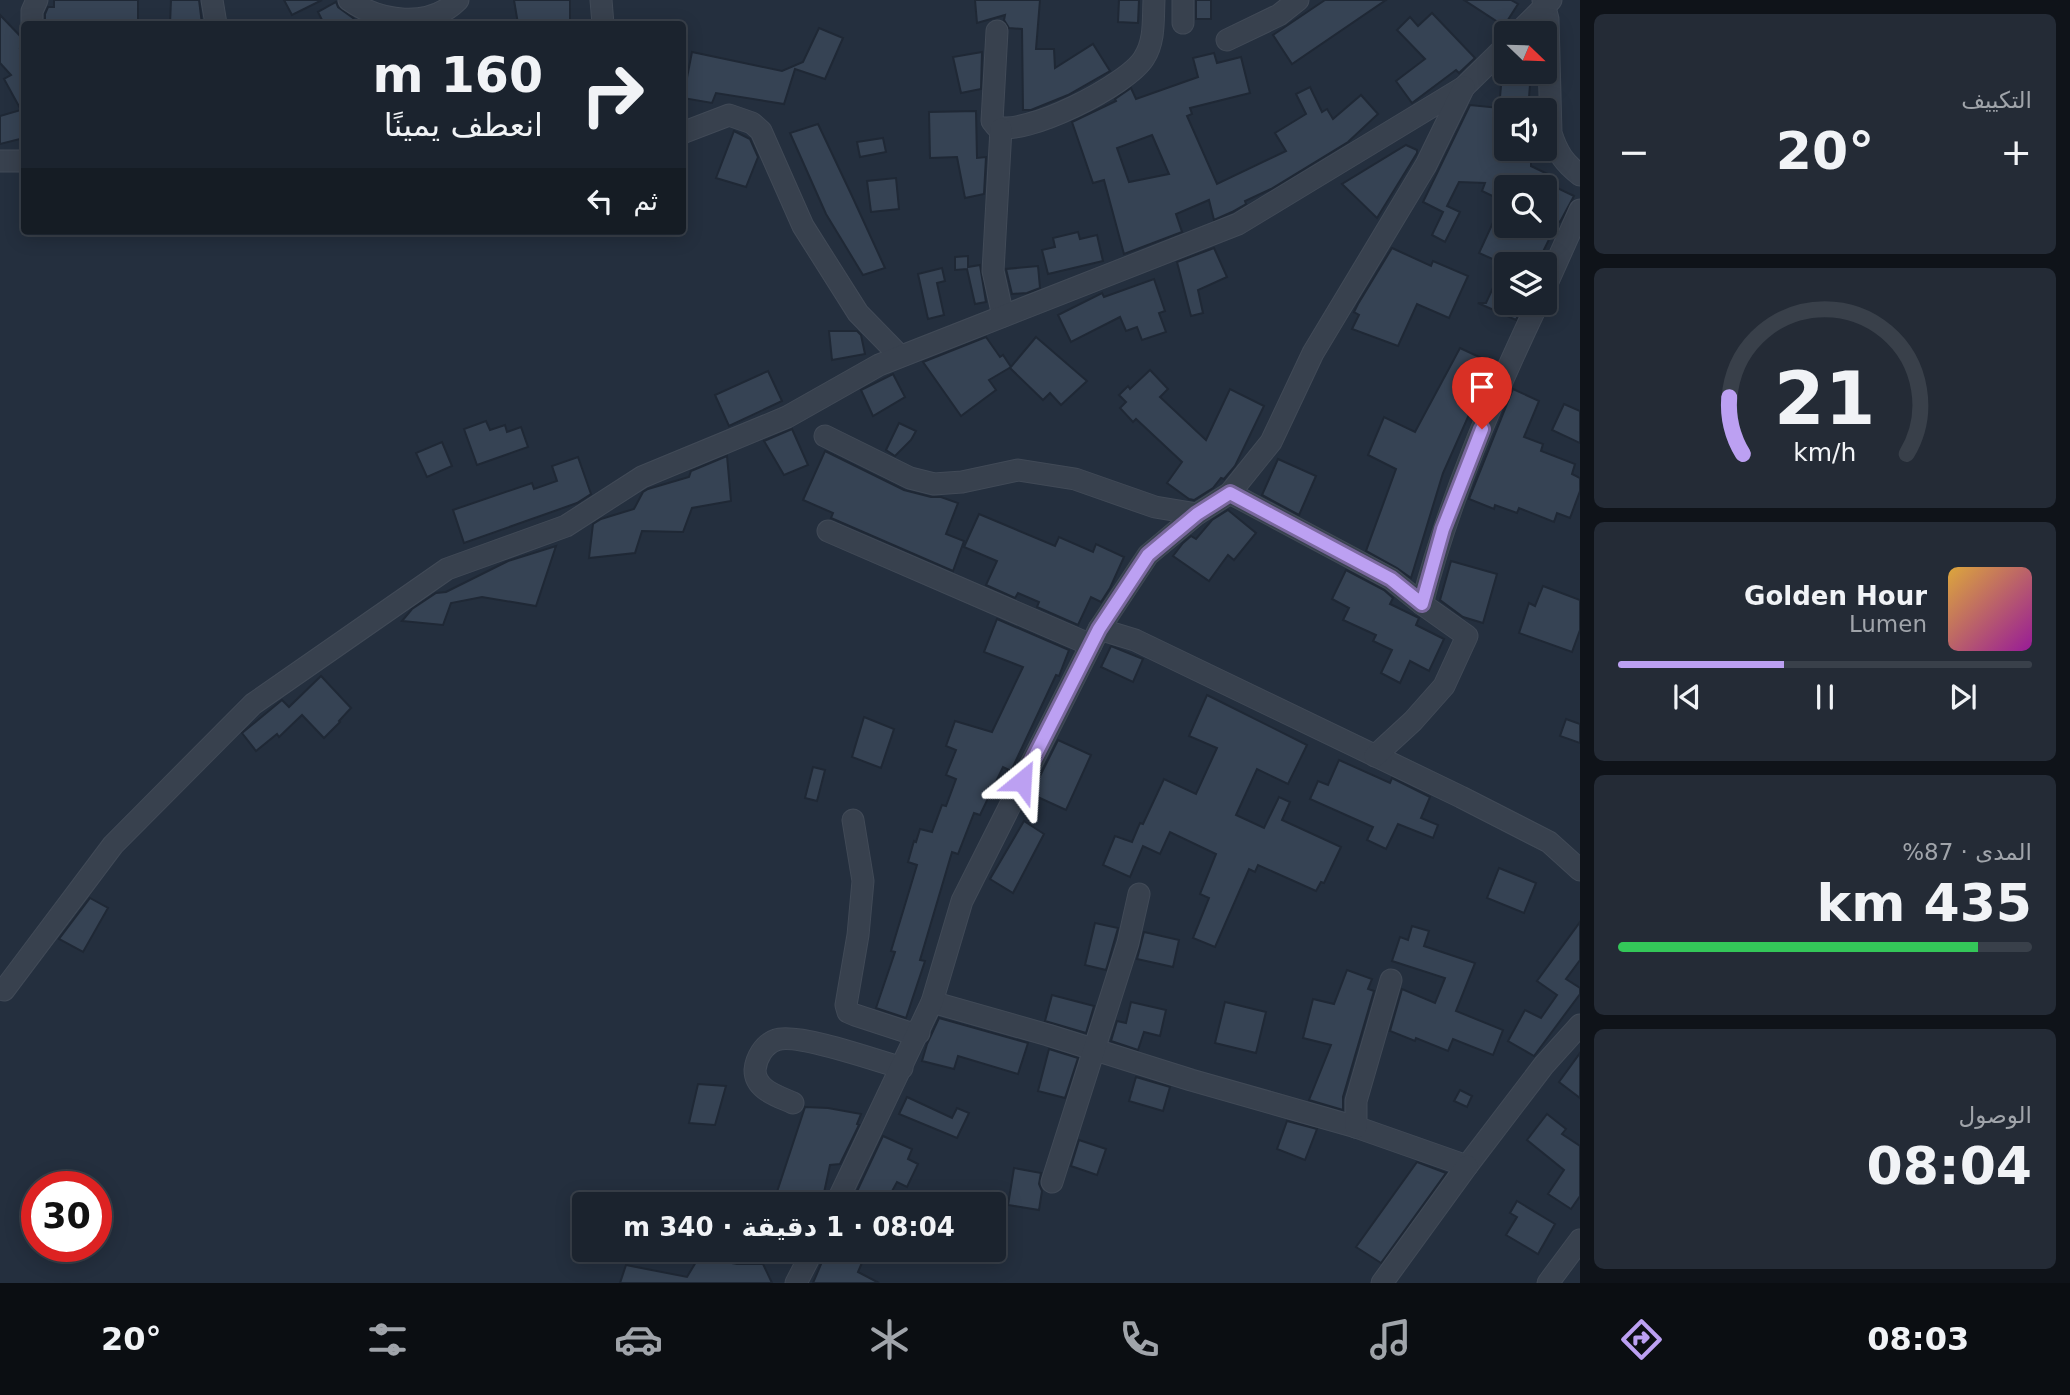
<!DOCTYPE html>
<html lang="ar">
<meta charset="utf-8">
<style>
:root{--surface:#1b232e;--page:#242b36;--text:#f1f3f6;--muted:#a0a4aa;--line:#39404a;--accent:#bca0f2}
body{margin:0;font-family:"DejaVu Sans",Vazirmatn,sans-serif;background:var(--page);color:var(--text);direction:rtl;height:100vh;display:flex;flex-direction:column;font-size:26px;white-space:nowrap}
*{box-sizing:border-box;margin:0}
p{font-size:23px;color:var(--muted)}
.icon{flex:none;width:38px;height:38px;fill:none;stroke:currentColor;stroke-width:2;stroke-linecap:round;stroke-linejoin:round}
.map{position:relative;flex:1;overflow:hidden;direction:ltr}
.details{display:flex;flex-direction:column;gap:14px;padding:14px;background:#0f1319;width:490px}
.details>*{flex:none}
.hud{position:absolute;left:21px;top:21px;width:665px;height:214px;border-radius:7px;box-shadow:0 4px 18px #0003,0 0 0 2px var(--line);direction:rtl;background:#1b232e;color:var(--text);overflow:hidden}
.needle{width:46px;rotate:113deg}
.fabs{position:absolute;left:1494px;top:21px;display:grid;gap:14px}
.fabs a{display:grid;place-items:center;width:63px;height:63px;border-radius:7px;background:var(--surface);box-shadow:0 4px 18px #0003,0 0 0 2px var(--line);font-size:35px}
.speed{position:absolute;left:21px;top:1171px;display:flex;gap:14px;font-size:35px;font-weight:700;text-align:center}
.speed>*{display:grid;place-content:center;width:91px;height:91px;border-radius:50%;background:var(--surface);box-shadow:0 4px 18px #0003,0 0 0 2px var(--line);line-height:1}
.speed .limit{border:10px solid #d22;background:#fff;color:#111}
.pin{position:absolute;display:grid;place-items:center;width:60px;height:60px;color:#fff;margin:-72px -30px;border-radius:50% 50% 50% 0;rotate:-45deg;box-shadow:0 0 7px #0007}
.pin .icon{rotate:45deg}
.me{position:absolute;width:77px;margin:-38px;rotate:27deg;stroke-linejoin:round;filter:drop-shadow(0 0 5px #0008)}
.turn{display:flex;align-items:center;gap:24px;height:147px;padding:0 28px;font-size:32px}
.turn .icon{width:91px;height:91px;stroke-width:2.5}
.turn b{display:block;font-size:49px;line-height:60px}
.then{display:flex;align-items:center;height:66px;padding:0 28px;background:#0003;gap:14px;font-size:26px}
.big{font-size:52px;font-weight:700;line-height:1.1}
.details .tile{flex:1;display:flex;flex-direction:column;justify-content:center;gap:10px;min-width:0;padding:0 24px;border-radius:10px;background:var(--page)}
.details .dial{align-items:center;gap:0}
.dial svg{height:182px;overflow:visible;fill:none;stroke:var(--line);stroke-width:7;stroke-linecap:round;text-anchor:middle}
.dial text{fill:var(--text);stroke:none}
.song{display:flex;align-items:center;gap:21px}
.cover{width:84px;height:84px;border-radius:10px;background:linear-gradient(135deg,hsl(40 70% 55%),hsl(300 70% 35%))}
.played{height:7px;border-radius:4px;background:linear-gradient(90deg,var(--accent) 40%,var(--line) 40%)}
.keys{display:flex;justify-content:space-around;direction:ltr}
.heat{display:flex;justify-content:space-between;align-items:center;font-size:38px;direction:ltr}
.charge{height:10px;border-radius:5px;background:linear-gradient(90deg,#34c759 87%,var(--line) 0)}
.trip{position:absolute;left:572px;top:1192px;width:434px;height:70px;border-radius:7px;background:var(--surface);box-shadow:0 4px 18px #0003,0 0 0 2px var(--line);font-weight:700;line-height:70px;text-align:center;direction:rtl}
.dock{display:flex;height:112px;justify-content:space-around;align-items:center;background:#0b0e12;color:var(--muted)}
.dock .icon{width:49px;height:49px}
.dock .current{color:var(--accent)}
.dock b{font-size:32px;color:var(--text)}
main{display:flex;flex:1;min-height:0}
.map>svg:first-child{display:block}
.building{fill:#364354;stroke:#1f2835;stroke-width:2;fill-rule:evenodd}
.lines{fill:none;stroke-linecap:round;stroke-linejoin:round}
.minor-casing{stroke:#414a57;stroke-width:23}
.minor{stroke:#38414e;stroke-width:21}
.route-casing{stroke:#7a689d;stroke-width:18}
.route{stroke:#bca0f2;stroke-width:12}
</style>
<main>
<section class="details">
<div class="tile"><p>التكييف</p>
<div class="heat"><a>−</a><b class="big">20°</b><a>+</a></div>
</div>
<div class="tile dial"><svg viewBox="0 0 100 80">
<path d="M14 69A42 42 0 1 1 86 69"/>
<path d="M14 69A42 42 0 0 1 8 44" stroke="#bca0f2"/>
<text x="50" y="56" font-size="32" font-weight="700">21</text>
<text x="50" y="72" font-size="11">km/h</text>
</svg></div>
<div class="tile">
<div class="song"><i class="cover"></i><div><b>Golden Hour</b><p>Lumen</p></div></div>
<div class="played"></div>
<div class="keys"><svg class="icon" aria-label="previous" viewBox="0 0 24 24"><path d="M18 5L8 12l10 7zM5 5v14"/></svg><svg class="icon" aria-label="pause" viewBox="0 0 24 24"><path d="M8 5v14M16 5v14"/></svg><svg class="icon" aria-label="next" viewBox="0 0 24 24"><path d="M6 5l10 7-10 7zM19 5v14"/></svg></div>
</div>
<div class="tile"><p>المدى · 87%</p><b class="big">435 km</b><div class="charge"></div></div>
<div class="tile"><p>الوصول</p><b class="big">08:04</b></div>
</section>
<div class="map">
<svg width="1580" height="1283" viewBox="0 0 1580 1283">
<rect width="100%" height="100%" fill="#242f3e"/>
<g class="building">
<polygon points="54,0 138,0 138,24 45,24 45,14 48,7 54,7"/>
<polygon points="171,0 199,0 202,24 170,24"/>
<polygon points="284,0 322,0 292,15"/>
<polygon points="514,0 570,0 570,24 518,24"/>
<polygon points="975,0 1040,0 1036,49 1054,49 1055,68 1093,44 1110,71 1068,95 1031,110 1023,110 1022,29 1009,28 1004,20 1005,15 977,23"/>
<polygon points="1119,0 1139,0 1138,23 1118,22"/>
<rect x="1196" y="0" width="15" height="19"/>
<polygon points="1325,0 1386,0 1292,64 1273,35"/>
<polygon points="1464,0 1511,0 1518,4 1504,26"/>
<polygon points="336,2 338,7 353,18 357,24 324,24 318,12"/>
<polygon points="1432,13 1475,58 1459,73 1456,70 1412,103 1396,81 1425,59 1397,30 1410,17 1418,26"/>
<polygon points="0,15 24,40 24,45 20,49 24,55 24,138 0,144 0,116 21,110 4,79 11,75 0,63"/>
<polygon points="819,28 843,38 825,79 795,69 784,104 716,93 712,103 683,98 692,52 782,71 803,62"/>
<polygon points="982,52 981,89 961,93 953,57"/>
<path d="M 1214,53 L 1217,63 L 1241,57 L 1250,93 L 1190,108 L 1192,114 L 1187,116 L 1217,184 L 1286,151 L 1275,133 L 1306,114 L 1296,94 L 1310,87 L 1322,112 L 1327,109 L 1333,119 L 1361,95 L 1378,114 L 1348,142 L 1271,189 L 1245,201 L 1246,204 L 1232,212 L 1214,220 L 1209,200 L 1176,214 L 1182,232 L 1124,254 L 1104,180 L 1093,183 L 1072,122 L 1116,101 L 1115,99 L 1131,88 L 1136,99 L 1198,77 L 1193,58 ZM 1152,135 L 1169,174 L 1129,182 L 1117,148 Z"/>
<path d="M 1508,72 L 1531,72 L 1528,110 L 1507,110 L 1507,149 L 1531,149 L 1531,166 L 1556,178 L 1555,187 L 1574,196 L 1560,222 L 1558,221 L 1537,264 L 1507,264 L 1507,303 L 1524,303 L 1516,320 L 1478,303 L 1486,303 L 1504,264 L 1479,253 L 1503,201 L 1482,191 L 1485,183 L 1459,182 L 1447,206 L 1460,212 L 1445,242 L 1432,235 L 1443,212 L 1423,202 L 1470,105 L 1499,108 L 1502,75 L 1507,76 ZM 1507,187 L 1545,187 L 1545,226 L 1507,226 Z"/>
<polygon points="976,111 977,158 986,157 984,194 965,198 957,157 930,158 929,112"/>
<polygon points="818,124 852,196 885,268 863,275 826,214 790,133"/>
<polygon points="734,131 750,139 758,157 746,187 716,178"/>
<polygon points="883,138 886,152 860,157 857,142"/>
<polygon points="1406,145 1417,150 1417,153 1377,218 1342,184"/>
<polygon points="896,178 899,209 871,212 867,181"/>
<polygon points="1078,232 1080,239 1097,235 1103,261 1048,274 1042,250 1055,247 1053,238"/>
<polygon points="1214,248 1227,277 1198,290 1203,313 1191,316 1177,262"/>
<polygon points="1392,248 1431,266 1433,261 1468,276 1449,318 1417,304 1398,346 1352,329 1359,315 1354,312 1358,304"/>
<polygon points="968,256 968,267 980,265 986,302 975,304 967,269 955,270 955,257"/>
<polygon points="1038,266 1040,288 1027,293 1012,294 1006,269"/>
<polygon points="942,268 945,281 937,283 944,315 928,319 918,274"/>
<polygon points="1154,279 1165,311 1159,313 1166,332 1142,340 1137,327 1126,331 1120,317 1071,342 1058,315 1102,293 1104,297"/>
<polygon points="829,331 857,331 861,335 865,354 832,360"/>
<polygon points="986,337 1000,357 1003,355 1011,367 989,380 996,390 961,416 923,362"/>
<polygon points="1036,337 1087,381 1061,405 1050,393 1043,400 1010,368"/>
<polygon points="1460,348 1492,363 1443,473 1411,578 1397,568 1366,551 1396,469 1368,455 1384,417 1415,432"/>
<polygon points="1150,370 1168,389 1160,397 1206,440 1230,389 1264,406 1235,466 1224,479 1221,478 1213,488 1194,500 1189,499 1167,483 1182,462 1136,419 1133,422 1120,408 1126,402 1119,395 1128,386 1130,389"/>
<polygon points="768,371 782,401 729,426 715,395"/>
<polygon points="893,374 905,397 873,416 861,390"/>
<polygon points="1513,389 1539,401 1524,437 1543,444 1541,451 1575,464 1572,474 1580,478 1580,491 1570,518 1557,513 1554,522 1519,508 1517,513 1495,505 1494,509 1469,499"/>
<polygon points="1564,404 1580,411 1580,443 1552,430"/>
<polygon points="486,421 490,430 505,425 507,432 521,427 528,447 477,465 464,429"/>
<polygon points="899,423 916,431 911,440 895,456 886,450"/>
<polygon points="792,429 808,465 784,475 764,441"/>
<polygon points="442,442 452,466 427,477 416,453"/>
<polygon points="825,451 904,490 931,497 941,497 958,503 946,534 964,541 953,571 831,518 833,513 803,500"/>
<polygon points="727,456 731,501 692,508 683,532 642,531 635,553 589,558 593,524 601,519 634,509 643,492 648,489 689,477 691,471"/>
<polygon points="578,457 591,494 577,503 464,543 453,510 532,483 534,489 557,481 552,466"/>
<polygon points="1278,459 1316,476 1299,515 1262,495"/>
<polygon points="1228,510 1256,533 1234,560 1228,555 1209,581 1173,556 1183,543 1191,536 1196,539 1212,520"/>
<polygon points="979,514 1055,546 1059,537 1093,552 1096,544 1124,557 1110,588 1101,602 1091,597 1078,625 1037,607 1039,602 1018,593 1015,598 986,585 997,561 964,547"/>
<polygon points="556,546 536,606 482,597 451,603 443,625 402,621 412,609 436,593 446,592 508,561"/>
<polygon points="1451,561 1497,574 1483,623 1463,617 1440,600"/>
<polygon points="1346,570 1384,590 1393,598 1390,604 1419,618 1416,625 1444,639 1429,671 1410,661 1400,683 1381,673 1392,650 1373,641 1376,635 1343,620 1349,608 1332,599"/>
<polygon points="1543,586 1580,600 1580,630 1572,652 1519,633 1529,603 1535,606"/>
<polygon points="997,619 1069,650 1059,676 1056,675 1011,771 1003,767 980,815 974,813 958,854 952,852 920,960 925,961 906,1018 876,1008 895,952 891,951 917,865 908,862 914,841 916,842 920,829 932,832 942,805 946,806 956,779 946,775 956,750 946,746 955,721 992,732 1023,667 984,652"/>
<polygon points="1111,646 1143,659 1133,682 1101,667"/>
<polygon points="321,676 351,708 339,721 340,722 324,738 302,715 279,737 277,734 256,751 242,733 282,700 289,707"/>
<polygon points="1207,695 1307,745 1288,784 1257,769 1236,815 1264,828 1279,797 1290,802 1282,820 1341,847 1324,883 1321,882 1316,891 1258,865 1255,872 1249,869 1215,947 1193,938 1209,898 1200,894 1216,854 1170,832 1160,854 1143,846 1130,877 1103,865 1115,836 1132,842 1140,823 1143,824 1164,779 1196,794 1217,748 1189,736"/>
<polygon points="864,717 894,729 881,768 852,757"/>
<polygon points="1566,719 1580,724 1580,743 1560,736"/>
<polygon points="1058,740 1091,755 1066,810 1031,794"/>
<polygon points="1339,760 1390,783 1392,778 1430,797 1421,818 1438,825 1433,838 1398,824 1386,849 1367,840 1373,827 1310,799 1318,781 1328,785"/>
<polygon points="813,767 825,770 817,801 805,798"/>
<polygon points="1024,821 1044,834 1013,893 990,879"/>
<polygon points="1499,868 1536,883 1524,913 1487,898"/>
<polygon points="90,898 108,908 83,952 59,939"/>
<polygon points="1580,922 1580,960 1566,979 1580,988 1580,994 1534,1056 1508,1041 1525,1010 1541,1018 1557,995 1537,981"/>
<polygon points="1095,923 1118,928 1106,970 1085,965"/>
<polygon points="1412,926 1429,931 1424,946 1475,963 1456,1011 1503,1030 1493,1055 1453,1039 1448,1051 1416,1038 1415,1041 1390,1031 1402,989 1435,1003 1445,978 1392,961 1400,937 1408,940"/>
<polygon points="1144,932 1179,940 1173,967 1137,959"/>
<polygon points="1347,970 1372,979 1368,989 1374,991 1343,1097 1343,1110 1309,1100 1331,1045 1303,1038 1313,999 1334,1004"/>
<polygon points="1052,995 1094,1006 1086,1033 1045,1021"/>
<polygon points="1131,1002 1166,1010 1160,1036 1144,1032 1138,1050 1111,1041 1117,1021 1126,1023"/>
<polygon points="1225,1002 1266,1012 1256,1053 1215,1043"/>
<polygon points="939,1018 1028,1043 1018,1074 958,1056 954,1069 922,1061 927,1044"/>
<polygon points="1049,1049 1078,1058 1065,1098 1038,1091"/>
<polygon points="1580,1053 1580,1098 1559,1082"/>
<polygon points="1136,1077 1170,1087 1163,1111 1129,1101"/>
<polygon points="698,1084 726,1086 715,1125 689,1123"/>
<polygon points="1460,1090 1472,1096 1467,1107 1454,1101"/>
<polygon points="907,1097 952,1118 957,1108 969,1113 957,1138 899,1114"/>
<polygon points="805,1107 828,1108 861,1114 857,1124 859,1125 840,1164 830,1165 822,1202 774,1201"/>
<polygon points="1547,1114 1566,1129 1562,1134 1580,1146 1580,1196 1571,1209 1548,1194 1564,1170 1527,1140"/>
<polygon points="1287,1121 1317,1129 1305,1160 1277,1149"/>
<polygon points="883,1136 912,1149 908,1159 918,1164 907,1187 897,1182 885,1204 851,1204"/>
<polygon points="1079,1140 1106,1149 1097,1175 1071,1166"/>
<polygon points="1417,1162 1446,1173 1381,1263 1356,1247"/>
<polygon points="1014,1168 1041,1173 1039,1184 1042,1191 1039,1210 1008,1205"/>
<polygon points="1517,1201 1555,1224 1538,1254 1506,1235 1517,1217 1510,1213"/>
<polygon points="827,1250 857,1250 855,1254 864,1258 858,1272 879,1283 813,1283"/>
<polygon points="699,1257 737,1264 763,1264 772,1283 620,1283 626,1265 687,1277"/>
</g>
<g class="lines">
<defs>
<g id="minor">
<polyline points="212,0 216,24"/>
<path d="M 349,0 C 380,22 429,29 458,0"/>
<polyline points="601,0 603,24"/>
<path d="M 1543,0 L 1548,19 L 1551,133 C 1557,152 1564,163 1580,175"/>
<polyline points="1183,23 1183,0"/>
<polyline points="32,24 32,11 37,0"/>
<path d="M 997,31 L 992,121 L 996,126 C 1023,138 1128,85 1144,58 C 1155,41 1153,20 1154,0"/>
<polyline points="1518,33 1551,0"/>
<polyline points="1227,40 1279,15 1298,0"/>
<polyline points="1001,129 993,271 1003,316"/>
<polyline points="682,133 729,115 752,123 761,131 803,226 858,313 900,356"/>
<polyline points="0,161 24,161"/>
<polyline points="1545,288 1580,210"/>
<polyline points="825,436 910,478 934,484 962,482 1018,470 1075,479 1155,507 1197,514"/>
<polyline points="1230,493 1391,579 1422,604"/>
<polyline points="828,531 1091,645"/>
<polyline points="1099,629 1135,640 1461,797 1549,842 1580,870"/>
<path d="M 1375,756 L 1413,721 L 1444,686 L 1467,636 L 1422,604 C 1449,500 1492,400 1538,303"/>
<polyline points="853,820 863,881 858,935 846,1005 848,1012 855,1015 907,1032 919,1033"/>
<polyline points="4,990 113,845 253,704 447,569 566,526 642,477 787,417 879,365 1238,224 1464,87 1507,45"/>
<polyline points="932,1002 1048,1035 1191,1080 1356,1127 1467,1166 1544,1065 1580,1025"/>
<path d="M 793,1103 C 778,1096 755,1090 755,1070 C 756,1058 764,1044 776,1040 C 796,1032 878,1061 902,1068"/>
<polyline points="1356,1127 1356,1101 1391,980"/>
<polyline points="1052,1182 1128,943 1139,894"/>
<polyline points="836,1204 932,1002 962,901 1099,629 1148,555 1197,514 1230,493 1271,442 1313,353 1426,165 1464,87"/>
<polyline points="796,1283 813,1250"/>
<polyline points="1382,1283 1467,1166"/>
<polyline points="1548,1283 1580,1240"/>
</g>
</defs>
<use href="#minor" class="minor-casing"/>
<use href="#minor" class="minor"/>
</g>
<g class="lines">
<defs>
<polyline id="route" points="1022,781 1099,629 1148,555 1197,514 1230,493 1391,579 1422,604 1443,529 1482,429"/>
</defs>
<use href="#route" class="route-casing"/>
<use href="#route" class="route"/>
</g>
</svg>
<div class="fabs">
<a><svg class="needle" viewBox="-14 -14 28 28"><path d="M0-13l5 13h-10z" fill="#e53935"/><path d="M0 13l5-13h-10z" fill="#a0a4aa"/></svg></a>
<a><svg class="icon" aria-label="sound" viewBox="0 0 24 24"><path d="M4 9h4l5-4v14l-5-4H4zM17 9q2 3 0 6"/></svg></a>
<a><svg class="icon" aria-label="search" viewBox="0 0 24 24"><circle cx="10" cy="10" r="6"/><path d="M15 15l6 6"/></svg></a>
<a><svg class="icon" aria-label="layers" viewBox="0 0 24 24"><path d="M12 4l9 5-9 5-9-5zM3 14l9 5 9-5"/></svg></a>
</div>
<div class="speed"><div class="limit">30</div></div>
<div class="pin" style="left:1482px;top:429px;background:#d93025"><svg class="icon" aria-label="arrive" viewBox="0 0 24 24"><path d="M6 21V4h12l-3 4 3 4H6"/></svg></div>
<svg class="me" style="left:1022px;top:781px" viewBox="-20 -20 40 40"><path d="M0-17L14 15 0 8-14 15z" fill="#bca0f2" stroke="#fff" stroke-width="4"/></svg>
<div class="trip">08:04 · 1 دقيقة · 340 m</div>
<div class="hud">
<div class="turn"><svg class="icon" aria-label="right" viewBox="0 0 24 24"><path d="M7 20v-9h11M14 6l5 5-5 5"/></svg><div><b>160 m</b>انعطف يمينًا</div></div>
<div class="then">ثم<svg class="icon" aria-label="left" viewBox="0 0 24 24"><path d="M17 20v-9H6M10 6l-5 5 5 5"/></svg></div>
</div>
</div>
</main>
<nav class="dock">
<b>08:03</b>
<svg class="icon current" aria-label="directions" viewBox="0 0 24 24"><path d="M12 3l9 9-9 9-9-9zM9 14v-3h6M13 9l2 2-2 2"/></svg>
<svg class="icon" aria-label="music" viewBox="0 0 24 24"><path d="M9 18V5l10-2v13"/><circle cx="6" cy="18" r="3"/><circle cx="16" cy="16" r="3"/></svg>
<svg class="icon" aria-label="phone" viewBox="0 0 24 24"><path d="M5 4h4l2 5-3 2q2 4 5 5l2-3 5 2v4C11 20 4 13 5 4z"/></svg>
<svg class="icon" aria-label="climate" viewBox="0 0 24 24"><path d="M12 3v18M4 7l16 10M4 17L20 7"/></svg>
<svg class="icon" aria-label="car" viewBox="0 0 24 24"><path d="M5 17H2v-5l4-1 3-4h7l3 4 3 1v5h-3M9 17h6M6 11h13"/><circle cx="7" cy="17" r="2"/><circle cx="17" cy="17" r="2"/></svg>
<svg class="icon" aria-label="filters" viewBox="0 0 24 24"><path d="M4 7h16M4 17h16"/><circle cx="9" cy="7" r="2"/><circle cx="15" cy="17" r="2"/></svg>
<b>20°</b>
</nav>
